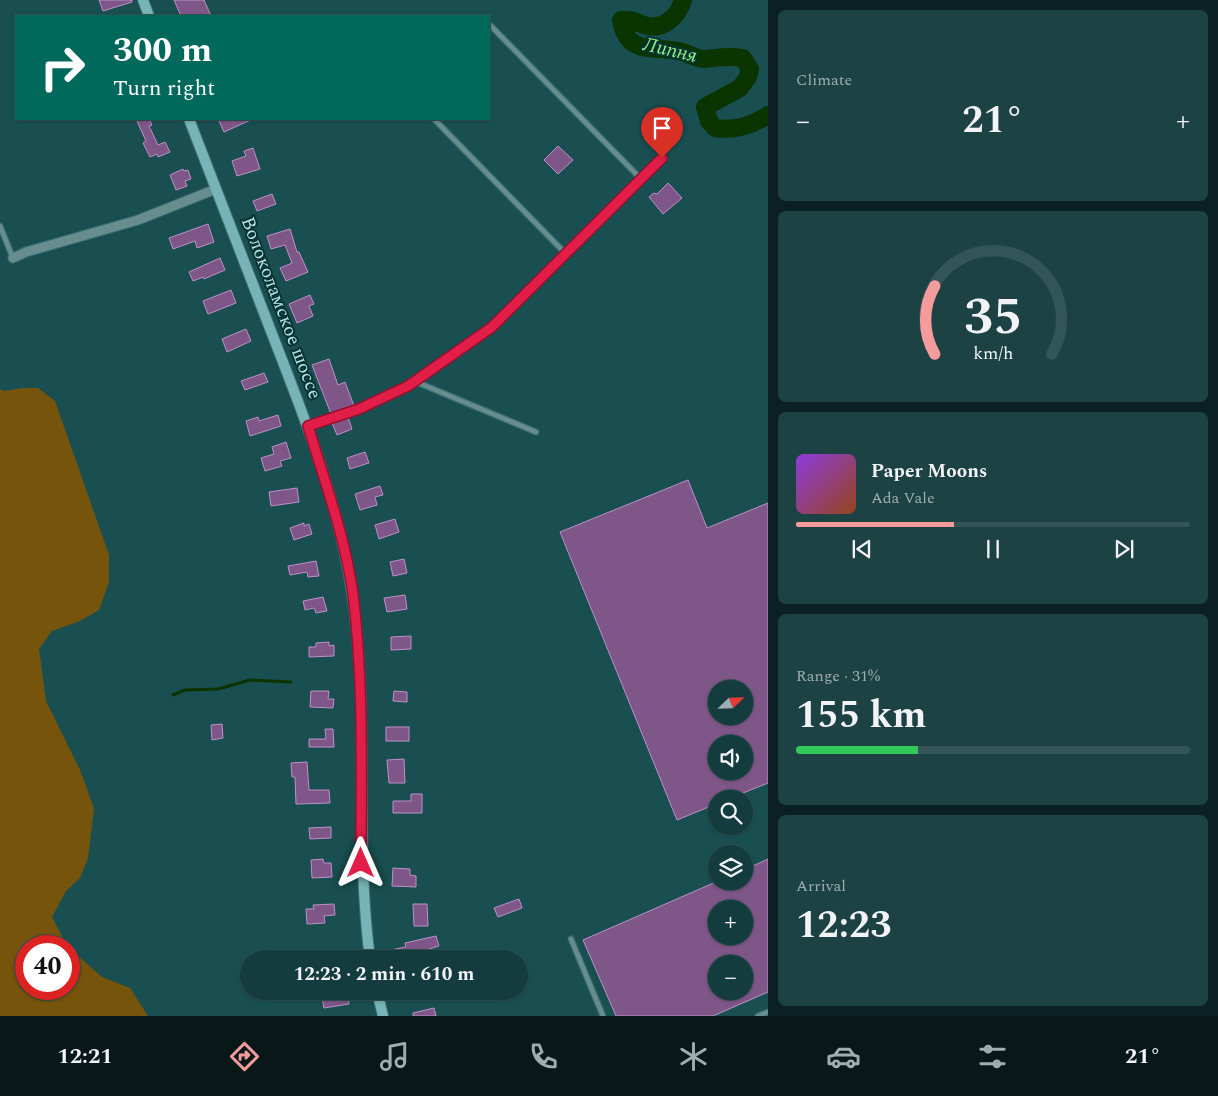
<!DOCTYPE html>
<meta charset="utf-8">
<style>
:root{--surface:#143b3d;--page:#1d4244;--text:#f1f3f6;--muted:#9dadb0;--line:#335557;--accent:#f59b9b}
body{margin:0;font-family:Spectral,serif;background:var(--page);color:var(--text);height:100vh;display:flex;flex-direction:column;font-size:19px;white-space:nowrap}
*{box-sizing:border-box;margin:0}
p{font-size:16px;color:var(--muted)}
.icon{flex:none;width:28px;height:28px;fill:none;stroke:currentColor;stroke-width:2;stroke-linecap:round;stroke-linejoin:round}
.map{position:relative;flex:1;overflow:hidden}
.sheet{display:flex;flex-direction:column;gap:10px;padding:10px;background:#0b2022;width:450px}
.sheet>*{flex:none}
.guide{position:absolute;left:15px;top:15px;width:475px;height:105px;border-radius:0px;box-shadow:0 1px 4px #0004,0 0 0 1px var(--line);background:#00695c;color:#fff;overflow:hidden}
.needle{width:32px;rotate:67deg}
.buttons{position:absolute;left:708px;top:680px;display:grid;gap:10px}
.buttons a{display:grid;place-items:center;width:45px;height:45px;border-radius:50%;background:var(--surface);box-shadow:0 1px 4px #0004,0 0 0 1px var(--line);font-size:25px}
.speed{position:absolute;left:15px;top:935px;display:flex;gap:10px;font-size:25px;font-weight:700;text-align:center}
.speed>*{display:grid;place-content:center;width:65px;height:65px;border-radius:50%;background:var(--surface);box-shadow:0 1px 4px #0004,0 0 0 1px var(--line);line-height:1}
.speed .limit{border:8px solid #d22;background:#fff;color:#111}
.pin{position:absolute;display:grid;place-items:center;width:42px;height:42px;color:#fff;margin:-51px -21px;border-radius:50% 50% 50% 0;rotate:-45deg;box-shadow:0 0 5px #0007}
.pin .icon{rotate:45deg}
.me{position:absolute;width:55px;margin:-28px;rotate:0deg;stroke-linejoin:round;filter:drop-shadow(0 0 4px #0008)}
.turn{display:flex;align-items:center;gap:18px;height:105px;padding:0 15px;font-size:22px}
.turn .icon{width:65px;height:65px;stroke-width:2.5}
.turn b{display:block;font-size:35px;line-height:42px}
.big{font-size:38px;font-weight:700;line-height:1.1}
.sheet .tile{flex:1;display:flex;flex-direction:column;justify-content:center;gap:8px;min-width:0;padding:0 18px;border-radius:8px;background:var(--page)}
.sheet .dial{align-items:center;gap:0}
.dial svg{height:130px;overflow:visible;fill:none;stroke:var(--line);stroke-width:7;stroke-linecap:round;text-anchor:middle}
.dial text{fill:var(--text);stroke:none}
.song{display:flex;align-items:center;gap:15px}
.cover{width:60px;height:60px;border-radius:8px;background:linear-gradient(135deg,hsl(270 70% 55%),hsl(20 70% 35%))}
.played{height:5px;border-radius:2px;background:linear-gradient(90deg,var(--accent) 40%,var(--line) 40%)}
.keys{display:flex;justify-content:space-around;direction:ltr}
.heat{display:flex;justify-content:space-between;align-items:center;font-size:28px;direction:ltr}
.charge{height:8px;border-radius:4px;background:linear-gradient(90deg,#34c759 31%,var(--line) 0)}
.trip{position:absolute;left:240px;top:950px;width:288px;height:50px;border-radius:25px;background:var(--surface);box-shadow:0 1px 4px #0004,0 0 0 1px var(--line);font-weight:700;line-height:50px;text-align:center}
.menu{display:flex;height:80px;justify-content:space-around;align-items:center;background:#081818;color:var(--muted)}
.menu .icon{width:35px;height:35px}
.menu .active{color:var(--accent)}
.menu b{font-size:22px;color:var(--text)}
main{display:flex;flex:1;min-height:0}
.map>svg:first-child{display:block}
.green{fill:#76540b}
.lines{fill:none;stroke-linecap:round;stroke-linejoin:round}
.stream{stroke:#0a3400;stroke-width:3}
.river{stroke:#0a3400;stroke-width:18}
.building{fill:#7f5688;stroke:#bd91c7;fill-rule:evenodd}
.lane-casing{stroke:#3c6f71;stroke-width:7}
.street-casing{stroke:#3c6f71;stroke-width:11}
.secondary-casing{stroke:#3c6f71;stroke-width:12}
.lane{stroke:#688d8f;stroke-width:4.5}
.street{stroke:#688d8f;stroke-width:9}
.secondary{stroke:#78b4b7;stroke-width:10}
.route-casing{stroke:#92132f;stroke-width:12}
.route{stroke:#e11d48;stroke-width:9}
.labels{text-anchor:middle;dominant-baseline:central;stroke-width:4;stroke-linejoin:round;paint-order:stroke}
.street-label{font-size:19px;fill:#b6e2e4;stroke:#073335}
.water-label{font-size:20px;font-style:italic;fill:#8ff078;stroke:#073335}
</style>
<main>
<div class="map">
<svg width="768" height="1016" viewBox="0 0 768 1016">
<rect width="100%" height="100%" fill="#1a4f51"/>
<polygon class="green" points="22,388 38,388 55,401 109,555 109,582 99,610 80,621 52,631 39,649 46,701 80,770 94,808 88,858 80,878 66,891 52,917 67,946 26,946 26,989 69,989 69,948 102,977 130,988 148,1016 0,1016 0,389 4,391"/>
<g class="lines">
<polyline class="stream" points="173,695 185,690 218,689 250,680 291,682"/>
<path class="river" d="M 683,0 C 678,17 663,31 644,25 C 636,22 630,19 621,20 C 627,55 651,46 678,51 C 686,52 697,59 704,59 C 718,58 727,55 743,58 L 750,69 L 748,77 L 740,88 L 705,107 L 709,121 L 715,128 C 735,131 751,126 768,115"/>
</g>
<g class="building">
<polygon points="99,0 132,0 132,2 103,11"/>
<polygon points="174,0 204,0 211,16 181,16"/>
<polygon points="136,119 149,119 152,125 149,126 158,145 165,142 170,152 158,157 157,154 150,157 143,143 146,141"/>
<polygon points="218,119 253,119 224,132"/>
<polygon points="558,146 573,160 558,174 544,160"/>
<polygon points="253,148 260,169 237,176 232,161 246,156 244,151"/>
<polygon points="183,169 184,171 188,170 191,179 185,181 187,186 176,190 170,175"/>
<polygon points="668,183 682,198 663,214 649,197 654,193 657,194"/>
<polygon points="272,194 276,204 257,211 253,201"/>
<polygon points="208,224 214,242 197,248 195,241 173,249 169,238"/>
<polygon points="290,229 297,252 299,252 308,272 286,281 280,268 292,263 285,245 271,249 267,236"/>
<polygon points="220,258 225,270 204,279 203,277 193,281 189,272"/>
<polygon points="231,290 236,303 208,314 203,301"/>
<polygon points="310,295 314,304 309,306 313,316 297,323 289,304"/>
<polygon points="246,329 251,341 227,352 222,339"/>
<polygon points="329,359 338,385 345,382 354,406 331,414 312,365"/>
<polygon points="264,373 268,382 245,390 241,381"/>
<polygon points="278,415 281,426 250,436 246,421 258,417 259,421"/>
<polygon points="348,417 352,429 337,435 332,423"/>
<polygon points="286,442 291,458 280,461 282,466 265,471 261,458 274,454 272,447"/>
<polygon points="365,452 369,463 350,469 347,458"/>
<path d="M 688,480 L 707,528 L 768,503 L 768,783 L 728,799 L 716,799 L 716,804 L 677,820 L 560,532 ZM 716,689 L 744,689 L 744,716 L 716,716 ZM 716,744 L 744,744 L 744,771 L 716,771 Z"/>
<polygon points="380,486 383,495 375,497 377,505 360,510 355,494"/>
<polygon points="297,488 299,502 271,506 269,492"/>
<polygon points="395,519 399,532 379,539 375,525"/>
<polygon points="304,523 304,526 309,524 312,534 294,540 290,528"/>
<polygon points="404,559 407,573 393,576 390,562"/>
<polygon points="316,561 319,576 308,577 307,572 290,575 288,566"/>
<polygon points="405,595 407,609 387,612 384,598"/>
<polygon points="323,597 327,611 316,613 314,608 305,610 303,601"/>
<polygon points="411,636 411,649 391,650 391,637"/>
<polygon points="329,642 329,646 334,645 334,656 309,657 309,647 316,647 316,643"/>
<polygon points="311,691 329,691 328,699 334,699 333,708 310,707"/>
<polygon points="394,691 407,692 407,702 393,701"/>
<polygon points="222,724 223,738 212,740 211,725"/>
<rect x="386" y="727" width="23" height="14"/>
<polygon points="325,729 333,729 334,747 309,747 309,739 326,739"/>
<polygon points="404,759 405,783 389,783 387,760"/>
<polygon points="307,762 309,790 329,790 330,803 296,804 295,777 292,777 291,763"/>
<polygon points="411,794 422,794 422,813 393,813 393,801 411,801"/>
<polygon points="331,827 331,838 310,839 309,828"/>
<polygon points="323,859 324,863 331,863 332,877 312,878 311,860"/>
<path d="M 768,859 L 768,992 L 713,1016 L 616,1016 L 583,940 L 718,881 L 744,881 L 744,870 ZM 716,909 L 744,909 L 744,936 L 716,936 ZM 716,964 L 744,964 L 744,991 L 716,991 Z"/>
<polygon points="393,868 410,869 410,875 416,876 416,887 392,886"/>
<polygon points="519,899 522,908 498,917 494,908"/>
<polygon points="334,904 335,915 324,916 325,923 307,924 306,909 314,909 313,905"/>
<polygon points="413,904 427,904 428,926 414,926"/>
<polygon points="436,936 439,946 416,953 416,959 397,959 395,949 406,947 405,943"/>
<polygon points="330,991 347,991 349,1004 324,1008 322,997 331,996"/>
<polygon points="434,1008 436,1016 413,1016 413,1013"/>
</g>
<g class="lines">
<defs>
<g id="lane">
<polyline points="491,26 641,179"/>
<polyline points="434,119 566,254"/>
<polyline points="0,226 13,258"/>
<polyline points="414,381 536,432"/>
<polyline points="308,426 359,409 408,385 492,327 662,158"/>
<polyline points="571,939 603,1016"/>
<polyline points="758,1016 768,1012"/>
</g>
<polyline id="street" points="13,258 26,252 138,220 216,189"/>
<g id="secondary">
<polyline points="143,0 149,16"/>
<path d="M 189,119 C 217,192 246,265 274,339 C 306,421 339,505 352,593 C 370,714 354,837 370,959"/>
<polyline points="377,991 383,1016"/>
</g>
</defs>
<use href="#lane" class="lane-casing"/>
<use href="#street" class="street-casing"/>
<use href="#secondary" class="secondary-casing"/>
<use href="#lane" class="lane"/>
<use href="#street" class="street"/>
<use href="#secondary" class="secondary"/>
</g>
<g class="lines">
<defs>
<path id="route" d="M 361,863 C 361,773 364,683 353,594 C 345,537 325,482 308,426 L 359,409 L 408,386 L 492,327 L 662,158"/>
</defs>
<use href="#route" class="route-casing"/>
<use href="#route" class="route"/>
</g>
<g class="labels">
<g class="street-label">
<text transform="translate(281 308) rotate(69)">Волоколамское шоссе</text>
</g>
<g class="water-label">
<text transform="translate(670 50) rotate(13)">Липня</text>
</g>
</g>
</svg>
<div class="buttons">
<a><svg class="needle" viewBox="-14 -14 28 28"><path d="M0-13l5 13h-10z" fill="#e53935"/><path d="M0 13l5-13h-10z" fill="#9dadb0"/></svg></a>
<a><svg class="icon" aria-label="sound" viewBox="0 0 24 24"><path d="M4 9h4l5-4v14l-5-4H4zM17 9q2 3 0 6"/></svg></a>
<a><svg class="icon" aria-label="search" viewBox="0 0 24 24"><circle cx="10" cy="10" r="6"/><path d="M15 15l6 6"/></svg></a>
<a><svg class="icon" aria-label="layers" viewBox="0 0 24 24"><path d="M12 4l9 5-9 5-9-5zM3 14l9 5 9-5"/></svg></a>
<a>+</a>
<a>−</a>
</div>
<div class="speed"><div class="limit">40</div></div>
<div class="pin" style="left:662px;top:158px;background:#d93025"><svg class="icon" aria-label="arrive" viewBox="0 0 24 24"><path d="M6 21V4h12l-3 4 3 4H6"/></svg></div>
<svg class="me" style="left:361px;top:863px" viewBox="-20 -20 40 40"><path d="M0-17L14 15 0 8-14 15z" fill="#e11d48" stroke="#fff" stroke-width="4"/></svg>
<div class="trip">12:23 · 2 min · 610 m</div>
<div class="guide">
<div class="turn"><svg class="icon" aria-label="right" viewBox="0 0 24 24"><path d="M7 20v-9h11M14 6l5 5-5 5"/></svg><div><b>300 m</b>Turn right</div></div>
</div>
</div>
<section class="sheet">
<div class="tile"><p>Climate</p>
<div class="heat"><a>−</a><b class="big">21°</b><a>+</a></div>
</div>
<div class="tile dial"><svg viewBox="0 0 100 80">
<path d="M14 69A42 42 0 1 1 86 69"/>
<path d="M14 69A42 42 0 0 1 14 27" stroke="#f59b9b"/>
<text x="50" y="56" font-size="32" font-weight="700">35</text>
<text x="50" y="72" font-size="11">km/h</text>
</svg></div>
<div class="tile">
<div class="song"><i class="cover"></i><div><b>Paper Moons</b><p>Ada Vale</p></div></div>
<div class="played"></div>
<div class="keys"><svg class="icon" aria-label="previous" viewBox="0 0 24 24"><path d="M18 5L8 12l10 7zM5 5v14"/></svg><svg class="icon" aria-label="pause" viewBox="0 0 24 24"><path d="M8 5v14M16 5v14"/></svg><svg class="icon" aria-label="next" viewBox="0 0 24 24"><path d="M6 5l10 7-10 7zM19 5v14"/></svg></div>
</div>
<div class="tile"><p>Range · 31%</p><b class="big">155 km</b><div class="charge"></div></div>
<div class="tile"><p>Arrival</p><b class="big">12:23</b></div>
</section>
</main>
<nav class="menu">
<b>12:21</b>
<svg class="icon active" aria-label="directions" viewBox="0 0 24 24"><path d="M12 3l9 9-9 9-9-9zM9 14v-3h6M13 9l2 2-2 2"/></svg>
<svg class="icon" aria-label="music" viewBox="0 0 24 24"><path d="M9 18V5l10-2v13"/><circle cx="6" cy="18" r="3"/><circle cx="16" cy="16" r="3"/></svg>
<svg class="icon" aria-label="phone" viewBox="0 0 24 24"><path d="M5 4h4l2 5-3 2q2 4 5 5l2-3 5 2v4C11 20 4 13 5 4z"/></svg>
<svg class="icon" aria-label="climate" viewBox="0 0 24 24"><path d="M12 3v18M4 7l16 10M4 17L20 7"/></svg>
<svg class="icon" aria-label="car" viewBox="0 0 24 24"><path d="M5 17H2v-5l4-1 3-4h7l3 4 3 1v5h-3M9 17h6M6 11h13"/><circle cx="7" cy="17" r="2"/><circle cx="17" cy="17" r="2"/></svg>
<svg class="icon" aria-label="filters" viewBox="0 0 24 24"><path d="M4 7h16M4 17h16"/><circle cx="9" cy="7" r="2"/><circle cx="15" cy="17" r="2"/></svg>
<b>21°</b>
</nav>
